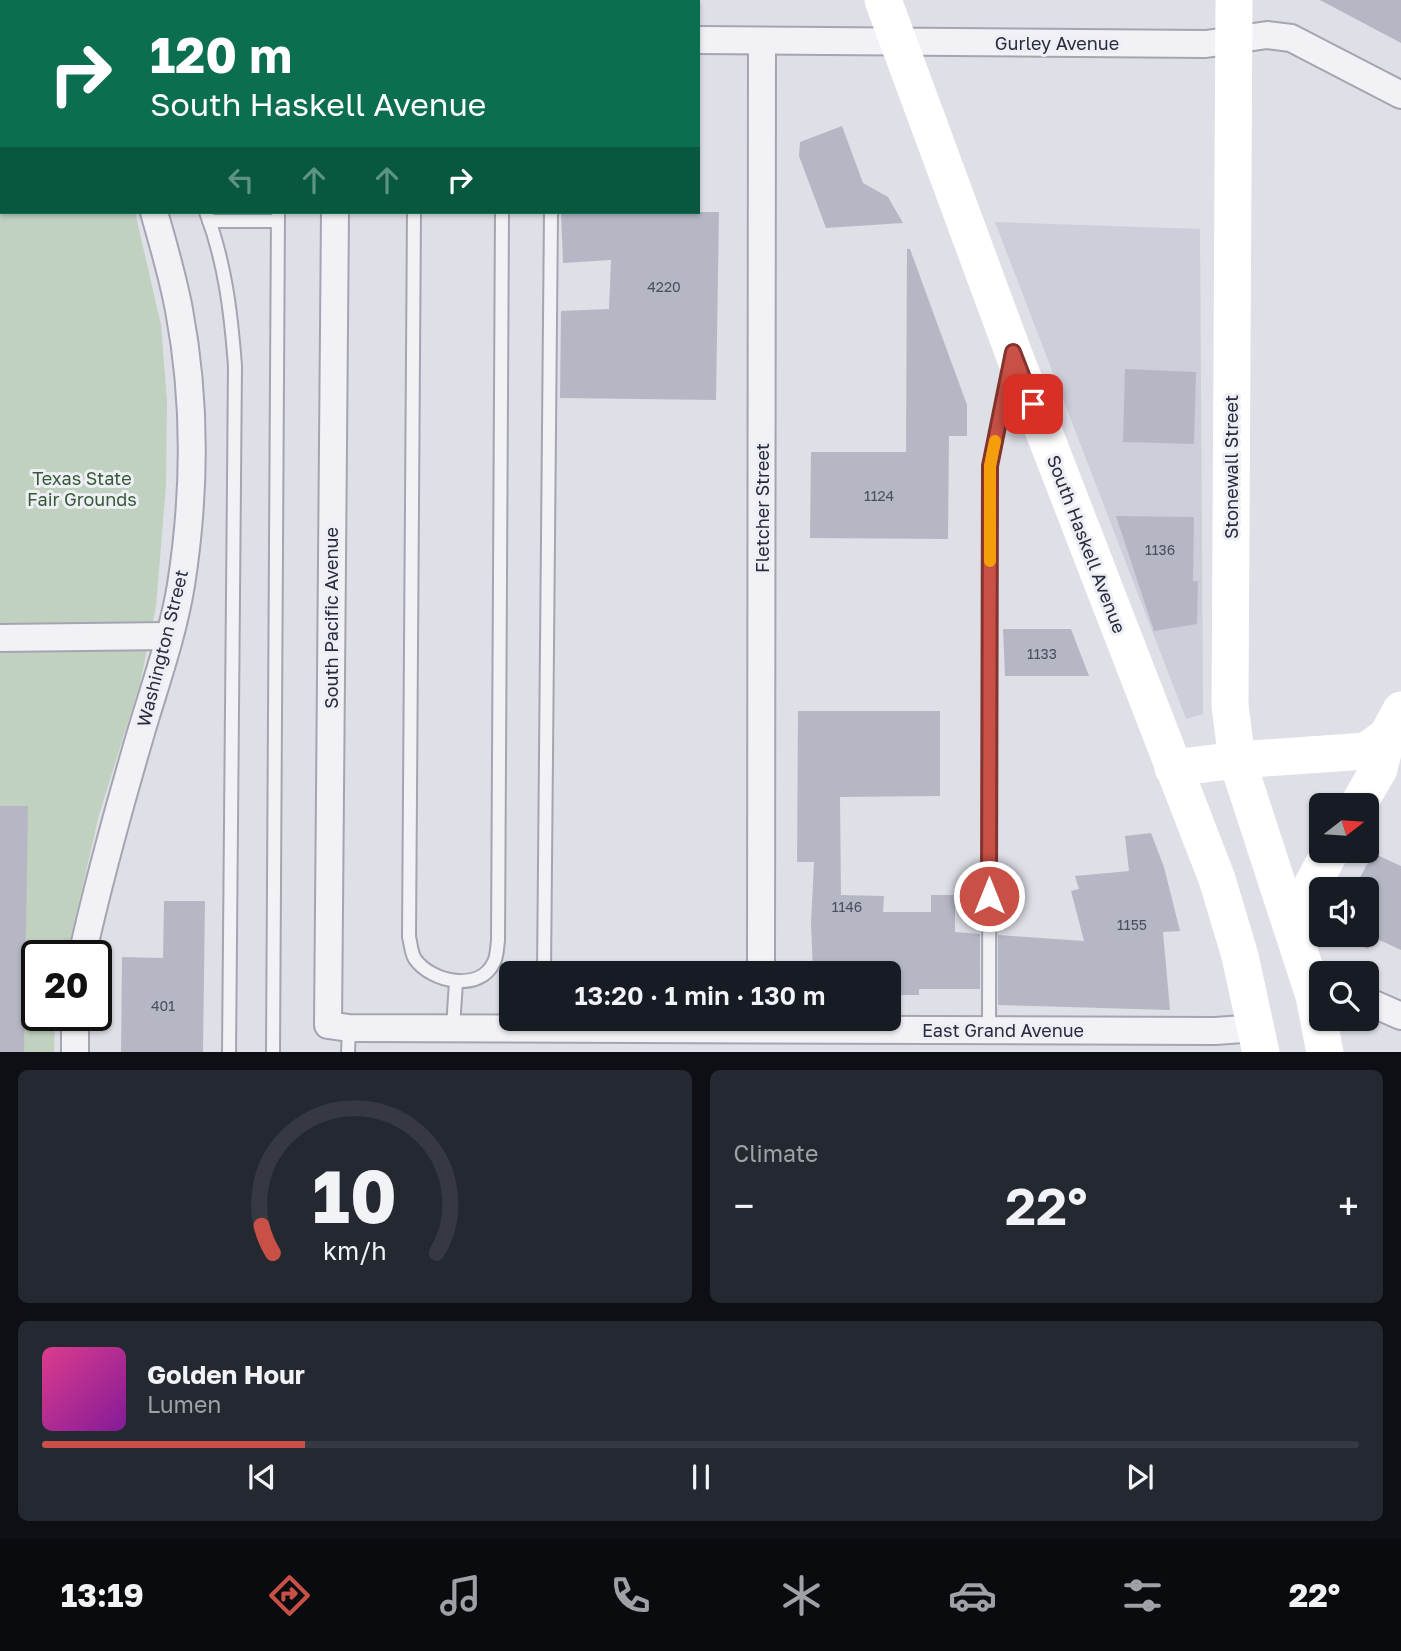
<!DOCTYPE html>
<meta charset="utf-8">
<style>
:root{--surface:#171b24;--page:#242831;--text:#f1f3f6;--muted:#9ea1a6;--line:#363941;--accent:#c95046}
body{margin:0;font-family:"Golos Text",sans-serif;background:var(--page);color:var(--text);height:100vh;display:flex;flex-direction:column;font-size:26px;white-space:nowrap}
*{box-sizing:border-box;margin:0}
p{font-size:23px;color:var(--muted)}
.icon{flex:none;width:38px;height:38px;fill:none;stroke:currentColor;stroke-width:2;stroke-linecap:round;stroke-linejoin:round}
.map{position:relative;height:1052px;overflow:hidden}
.side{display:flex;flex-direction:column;gap:18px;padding:18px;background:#0d0f14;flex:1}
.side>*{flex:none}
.guide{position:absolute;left:0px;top:0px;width:700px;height:214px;box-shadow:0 2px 5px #0004;background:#0b6e4f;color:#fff;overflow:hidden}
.needle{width:46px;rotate:73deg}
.fabs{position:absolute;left:1309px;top:793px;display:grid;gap:14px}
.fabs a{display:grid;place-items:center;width:70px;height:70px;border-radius:10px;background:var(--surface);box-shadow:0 2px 5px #0004;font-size:35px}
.speed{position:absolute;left:21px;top:940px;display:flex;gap:14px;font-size:35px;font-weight:700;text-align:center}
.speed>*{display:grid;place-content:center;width:91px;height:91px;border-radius:50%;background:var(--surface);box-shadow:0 2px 5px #0004;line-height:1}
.speed .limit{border:4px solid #111;border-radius:10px;background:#fff;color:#111}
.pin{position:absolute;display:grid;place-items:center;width:60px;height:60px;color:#fff;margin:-30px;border-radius:14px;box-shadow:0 4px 10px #0006}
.me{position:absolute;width:77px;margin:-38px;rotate:0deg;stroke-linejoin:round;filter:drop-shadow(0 0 5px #0008)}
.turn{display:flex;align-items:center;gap:24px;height:147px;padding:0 35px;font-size:32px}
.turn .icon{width:91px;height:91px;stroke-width:2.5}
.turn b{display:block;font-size:49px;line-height:60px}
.lanes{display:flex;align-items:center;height:66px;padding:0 35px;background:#0003;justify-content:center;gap:35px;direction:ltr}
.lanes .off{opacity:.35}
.big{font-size:52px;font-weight:600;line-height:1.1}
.side .tile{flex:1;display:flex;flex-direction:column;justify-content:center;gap:10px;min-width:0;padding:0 24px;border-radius:10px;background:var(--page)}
.side .dial{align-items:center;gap:0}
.dial svg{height:182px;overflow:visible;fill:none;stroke:var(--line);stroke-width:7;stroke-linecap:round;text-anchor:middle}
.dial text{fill:var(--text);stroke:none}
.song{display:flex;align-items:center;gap:21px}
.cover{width:84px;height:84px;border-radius:10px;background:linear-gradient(135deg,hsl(330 70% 55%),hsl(290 70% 35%))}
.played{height:7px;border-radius:4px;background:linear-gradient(90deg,var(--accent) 20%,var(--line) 20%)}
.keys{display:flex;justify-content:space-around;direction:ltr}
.heat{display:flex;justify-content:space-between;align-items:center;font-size:38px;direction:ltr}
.side .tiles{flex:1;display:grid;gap:18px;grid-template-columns:1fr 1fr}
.tile:last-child{grid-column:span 2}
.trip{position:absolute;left:499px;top:961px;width:402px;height:70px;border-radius:10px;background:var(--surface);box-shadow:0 2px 5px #0004;font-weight:600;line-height:70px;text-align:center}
.dock{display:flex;height:112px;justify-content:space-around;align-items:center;background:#090b0e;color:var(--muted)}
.dock .icon{width:49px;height:49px}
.dock .on{color:var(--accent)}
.dock b{font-size:32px;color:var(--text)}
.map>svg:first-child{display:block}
.built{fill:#ccced9}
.green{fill:#c0d1bf}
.building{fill:#b5b8c4}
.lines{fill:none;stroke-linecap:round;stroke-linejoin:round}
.lane-casing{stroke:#a4a5b1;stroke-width:16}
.street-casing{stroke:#a4a5b1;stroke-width:30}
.lane{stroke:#f1f1f6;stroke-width:12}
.street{stroke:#f1f1f6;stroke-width:26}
.secondary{stroke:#fff;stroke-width:37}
.route-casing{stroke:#83342e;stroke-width:18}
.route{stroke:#c95046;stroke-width:12}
.slow{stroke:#f59e0b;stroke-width:12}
.labels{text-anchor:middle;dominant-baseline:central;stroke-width:6;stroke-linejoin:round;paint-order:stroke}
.number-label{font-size:14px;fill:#4b4e5f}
.street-label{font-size:18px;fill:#282b3d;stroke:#edeff5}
.park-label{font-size:18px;fill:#355937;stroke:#edeff5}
</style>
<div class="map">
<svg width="1401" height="1053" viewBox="0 0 1401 1053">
<rect width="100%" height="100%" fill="#dedfe7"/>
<polygon class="built" points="995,222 1200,229 1203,714 1186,719"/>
<polygon class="green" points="0,0 116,0 2,2 2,212 135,212 161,325 167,401 166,485 156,607 140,683 99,815 67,955 37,956 37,1015 55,1015 54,1052 0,1053"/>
<g class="building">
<polygon points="1320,0 1401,0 1401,43"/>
<polygon points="842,126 863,183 888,197 903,223 826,228 799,156 800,142"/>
<polygon points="561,212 719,212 716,400 560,398 561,311 609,309 611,260 563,263"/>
<polygon points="907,249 910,249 967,405 967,436 949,436 948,539 810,538 811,452 906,452"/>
<polygon points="1125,369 1196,372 1194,444 1123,442"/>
<polygon points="1116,516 1194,517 1193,581 1198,581 1197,624 1154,631"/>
<polygon points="1003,629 1071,629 1089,676 1005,676"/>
<polygon points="798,711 940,711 940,796 840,797 841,895 884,896 883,912 931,912 931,895 955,895 955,932 980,934 980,989 919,989 919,995 896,995 896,973 813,973 811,923 814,862 797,862"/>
<polygon points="0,806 28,806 24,1053 0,1053"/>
<polygon points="1151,833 1164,867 1180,931 1163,932 1170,1010 998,1005 998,935 1084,941 1071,891 1079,889 1075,876 1129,871 1125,836"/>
<polygon points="1373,853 1401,866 1401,950 1373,937 1368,949 1346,938 1345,934 1367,934 1367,889 1354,889"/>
<polygon points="164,901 205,901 203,1053 121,1053 122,957 163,958"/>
</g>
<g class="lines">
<defs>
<g id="lane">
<path d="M 206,212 C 225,262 231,313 235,366 L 229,1053"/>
<path d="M 414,212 L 409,937 C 411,944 411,953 415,959 C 431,982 480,993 494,962 C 497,957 497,947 498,941 L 502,212"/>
<polyline points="209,221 278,221"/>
<polyline points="544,973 551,212"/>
<polyline points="453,1027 456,982"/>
<polyline points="989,1030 990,466 1009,370"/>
<polyline points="273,1053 278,212"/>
<polyline points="348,1053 349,1028"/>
</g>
<g id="street">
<polyline points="134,0 134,2"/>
<polyline points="698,40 1206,44 1267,35 1291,38 1401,95"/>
<polyline points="0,57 2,57"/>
<polyline points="335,212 328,1025 349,1028 1215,1031 1257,1028"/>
<polyline points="0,638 169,636"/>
<path d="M 82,956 C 99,879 120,804 142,729 C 156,682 173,634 181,585 C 195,495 196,400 179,310 C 173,277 163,244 154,212"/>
<polyline points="761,973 762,42"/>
<polyline points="1367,1004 1376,1005 1401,1016"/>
<polyline points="75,1053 75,1015"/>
</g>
</defs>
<use href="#lane" class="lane-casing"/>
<use href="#street" class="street-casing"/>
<use href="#lane" class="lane"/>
<use href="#street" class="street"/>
<g class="secondary">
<polyline points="883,0 1013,352 1217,879 1240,956 1261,1053"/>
<polyline points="1234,0 1230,706 1237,760 1314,996 1325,1053"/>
<polyline points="1173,768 1237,760 1366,751 1387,736"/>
<polyline points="1358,805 1379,769 1387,736 1401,710"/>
<polyline points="1291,925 1331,850"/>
</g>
</g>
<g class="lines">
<defs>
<polyline id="route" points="989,896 990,466 1013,352 1033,404"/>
</defs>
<use href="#route" class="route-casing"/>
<use href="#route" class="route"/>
<polyline class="slow" points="990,561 990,466 995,441"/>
</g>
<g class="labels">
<g class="number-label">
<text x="664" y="286">4220</text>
<text x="879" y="495">1124</text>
<text x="1160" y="549">1136</text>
<text x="1042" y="653">1133</text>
<text x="847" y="906">1146</text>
<text x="1132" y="924">1155</text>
<text x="163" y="1005">401</text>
</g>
<g class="street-label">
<text x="1057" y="43">Gurley Avenue</text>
<text transform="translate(1231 467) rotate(-90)">Stonewall Street</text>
<text transform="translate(762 508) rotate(-90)">Fletcher Street</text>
<text transform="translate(1087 544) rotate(69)">South Haskell Avenue</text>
<text transform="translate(331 618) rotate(-90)">South Pacific Avenue</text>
<text transform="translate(162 648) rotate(-76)">Washington Street</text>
<text x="1003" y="1030">East Grand Avenue</text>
</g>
<g class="park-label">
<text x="82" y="478">Texas State<tspan x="82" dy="21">Fair Grounds</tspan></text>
</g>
</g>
</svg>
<div class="fabs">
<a><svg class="needle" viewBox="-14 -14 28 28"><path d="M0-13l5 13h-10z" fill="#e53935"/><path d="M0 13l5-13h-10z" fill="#9ea1a6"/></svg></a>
<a><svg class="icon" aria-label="sound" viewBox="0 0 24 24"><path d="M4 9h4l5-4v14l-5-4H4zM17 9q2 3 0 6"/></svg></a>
<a><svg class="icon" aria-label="search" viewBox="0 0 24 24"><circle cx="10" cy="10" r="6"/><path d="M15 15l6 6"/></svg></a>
</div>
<div class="speed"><div class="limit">20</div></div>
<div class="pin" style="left:1033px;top:404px;background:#d93025"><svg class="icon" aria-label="arrive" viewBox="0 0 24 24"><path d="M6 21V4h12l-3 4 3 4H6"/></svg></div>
<svg class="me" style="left:989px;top:896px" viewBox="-20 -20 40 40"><circle r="17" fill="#c95046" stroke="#fff" stroke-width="3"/><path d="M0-11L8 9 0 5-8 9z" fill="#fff"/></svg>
<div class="trip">13:20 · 1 min · 130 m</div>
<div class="guide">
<div class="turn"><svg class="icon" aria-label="right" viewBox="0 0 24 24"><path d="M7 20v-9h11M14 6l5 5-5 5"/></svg><div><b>120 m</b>South Haskell Avenue</div></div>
<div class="lanes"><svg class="icon off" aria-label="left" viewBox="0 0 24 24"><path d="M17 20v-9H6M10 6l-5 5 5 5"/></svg><svg class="icon off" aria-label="ahead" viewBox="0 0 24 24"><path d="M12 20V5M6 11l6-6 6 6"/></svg><svg class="icon off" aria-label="ahead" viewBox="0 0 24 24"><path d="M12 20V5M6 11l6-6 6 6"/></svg><svg class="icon" aria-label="right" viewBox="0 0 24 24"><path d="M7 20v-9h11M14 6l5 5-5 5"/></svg></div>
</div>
</div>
<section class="side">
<div class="tiles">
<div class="tile dial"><svg viewBox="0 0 100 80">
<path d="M14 69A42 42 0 1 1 86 69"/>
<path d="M14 69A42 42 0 0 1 9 57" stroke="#c95046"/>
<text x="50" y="56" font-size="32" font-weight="700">10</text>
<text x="50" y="72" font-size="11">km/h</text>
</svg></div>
<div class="tile"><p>Climate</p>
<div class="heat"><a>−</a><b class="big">22°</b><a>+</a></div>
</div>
<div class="tile">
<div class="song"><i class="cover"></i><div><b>Golden Hour</b><p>Lumen</p></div></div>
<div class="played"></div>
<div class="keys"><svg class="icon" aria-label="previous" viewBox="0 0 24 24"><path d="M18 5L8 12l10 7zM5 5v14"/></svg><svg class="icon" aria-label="pause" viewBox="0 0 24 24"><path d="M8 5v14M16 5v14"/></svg><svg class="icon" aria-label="next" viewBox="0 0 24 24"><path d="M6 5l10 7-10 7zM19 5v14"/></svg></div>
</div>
</div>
</section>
<nav class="dock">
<b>13:19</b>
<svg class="icon on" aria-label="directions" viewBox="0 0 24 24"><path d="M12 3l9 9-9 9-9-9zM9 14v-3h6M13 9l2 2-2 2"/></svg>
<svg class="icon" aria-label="music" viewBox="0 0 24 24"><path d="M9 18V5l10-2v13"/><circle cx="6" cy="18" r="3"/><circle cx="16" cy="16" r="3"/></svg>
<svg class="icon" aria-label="phone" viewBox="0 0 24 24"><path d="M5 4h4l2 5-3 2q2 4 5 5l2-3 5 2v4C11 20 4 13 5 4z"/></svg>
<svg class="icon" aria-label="climate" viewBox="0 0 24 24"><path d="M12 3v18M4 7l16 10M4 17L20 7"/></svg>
<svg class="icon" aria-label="car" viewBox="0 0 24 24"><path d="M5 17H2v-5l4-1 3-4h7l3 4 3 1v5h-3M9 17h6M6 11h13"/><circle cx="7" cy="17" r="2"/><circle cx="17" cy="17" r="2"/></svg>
<svg class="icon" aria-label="filters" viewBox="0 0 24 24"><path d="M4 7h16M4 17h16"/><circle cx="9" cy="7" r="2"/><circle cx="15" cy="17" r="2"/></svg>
<b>22°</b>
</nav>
